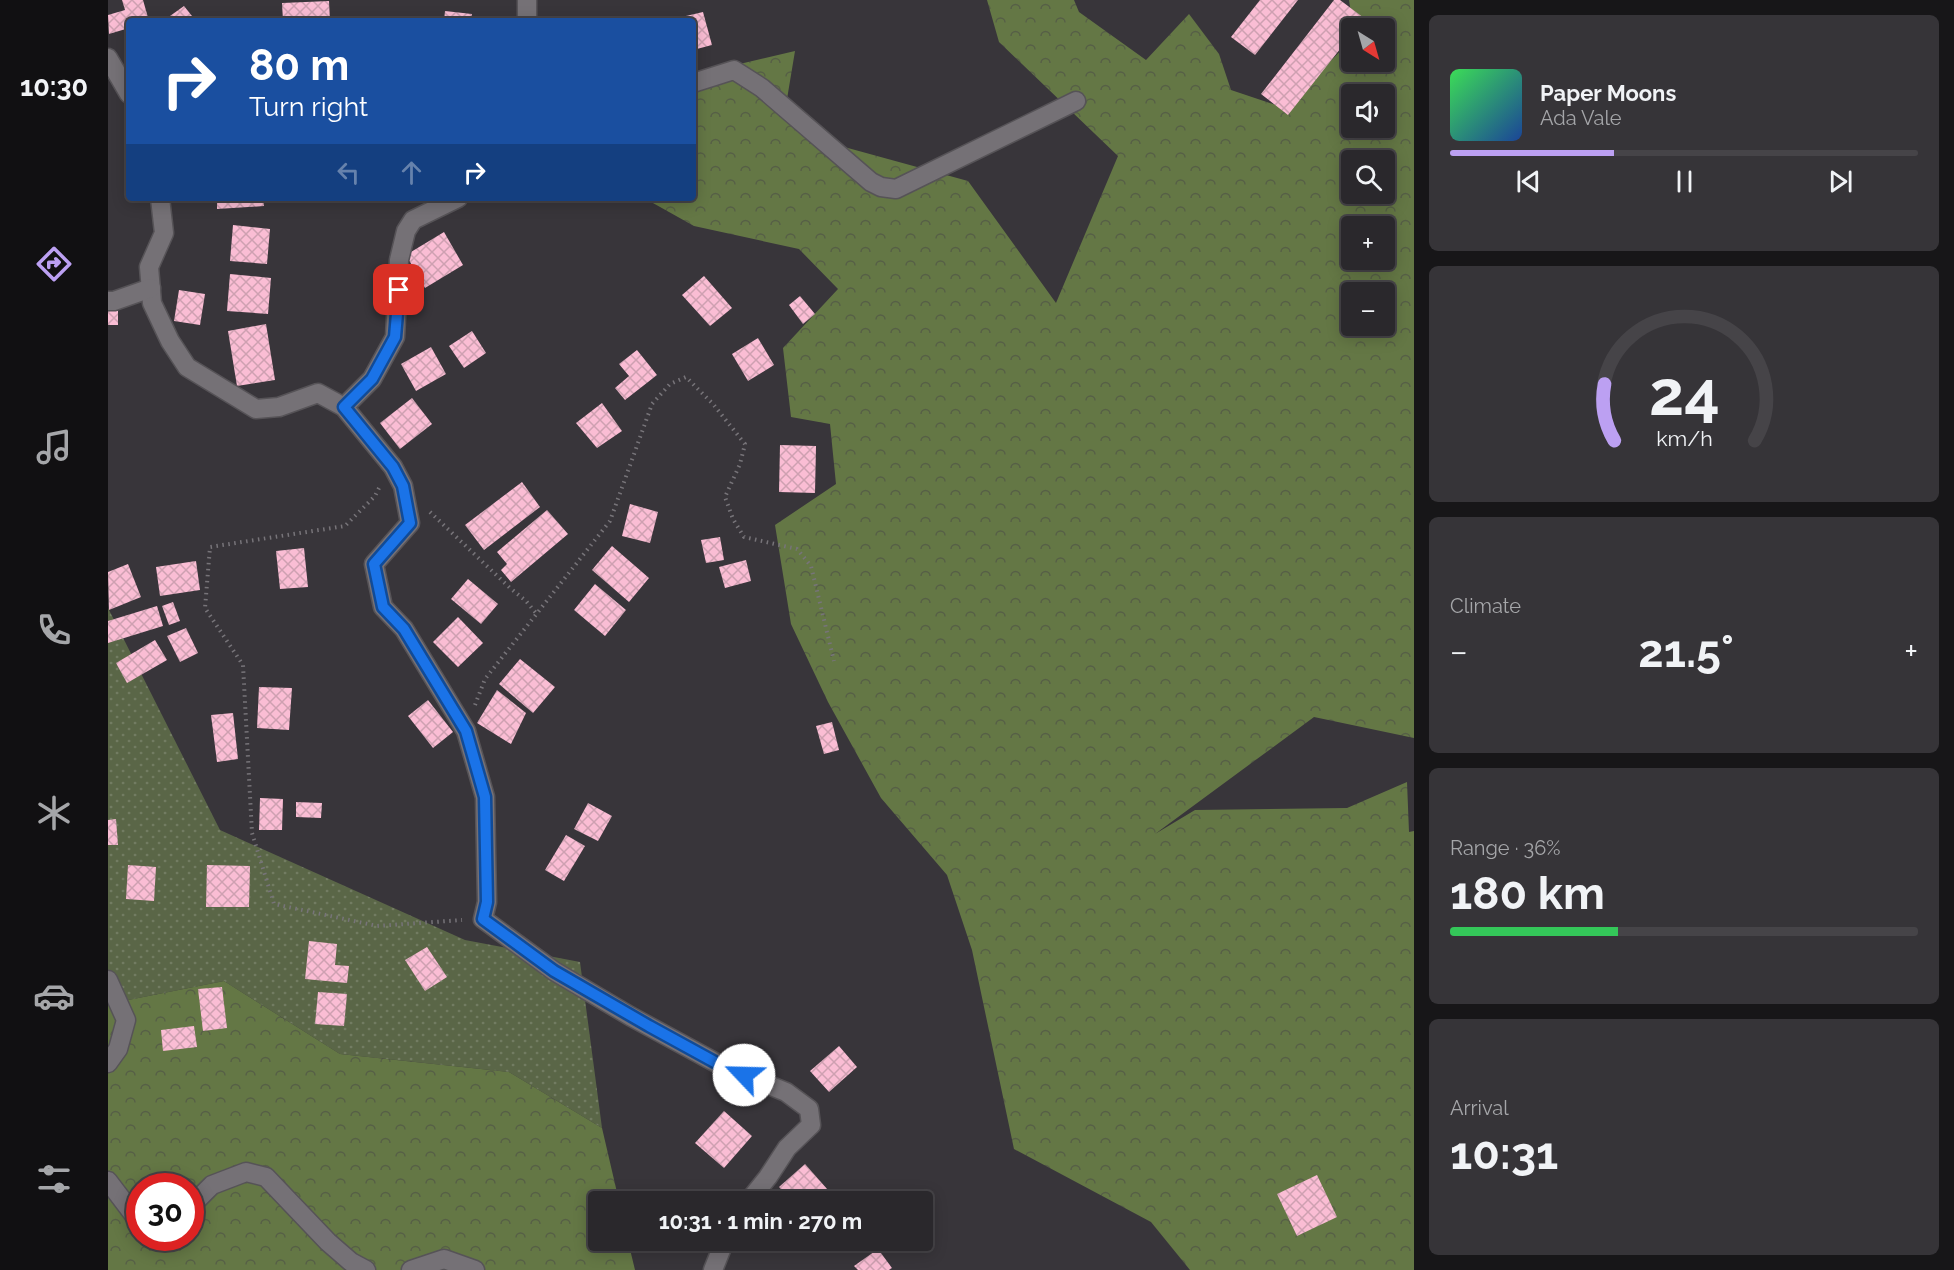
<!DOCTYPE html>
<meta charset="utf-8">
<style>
:root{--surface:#2a282c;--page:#363438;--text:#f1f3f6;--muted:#a5a6a9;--line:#464448;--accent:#bca0f2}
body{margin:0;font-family:Raleway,sans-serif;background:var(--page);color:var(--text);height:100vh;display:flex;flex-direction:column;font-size:22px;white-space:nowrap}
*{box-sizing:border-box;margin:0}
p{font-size:20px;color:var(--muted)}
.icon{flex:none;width:33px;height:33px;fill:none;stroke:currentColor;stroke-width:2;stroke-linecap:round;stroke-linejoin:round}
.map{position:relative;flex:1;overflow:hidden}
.sheet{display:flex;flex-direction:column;gap:15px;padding:15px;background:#171618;width:540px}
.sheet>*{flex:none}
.top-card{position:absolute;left:18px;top:18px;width:570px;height:183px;border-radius:6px;box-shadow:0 3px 15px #0003,0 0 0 2px var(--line);background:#1a4fa0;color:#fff;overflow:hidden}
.needle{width:39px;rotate:143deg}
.controls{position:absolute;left:1233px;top:18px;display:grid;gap:12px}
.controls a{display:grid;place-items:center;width:54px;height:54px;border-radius:6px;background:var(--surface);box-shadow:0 3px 15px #0003,0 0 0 2px var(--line);font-size:30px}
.speed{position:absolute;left:18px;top:1173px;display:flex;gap:12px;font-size:30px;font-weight:700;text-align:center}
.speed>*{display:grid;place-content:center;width:78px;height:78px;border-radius:50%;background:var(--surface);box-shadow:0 3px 15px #0003,0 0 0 2px var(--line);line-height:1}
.speed .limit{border:9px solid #d22;background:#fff;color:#111}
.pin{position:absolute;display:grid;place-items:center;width:51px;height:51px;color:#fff;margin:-26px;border-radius:12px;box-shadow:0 3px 9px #0006}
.me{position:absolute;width:66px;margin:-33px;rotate:294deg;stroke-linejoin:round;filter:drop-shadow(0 0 4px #0008)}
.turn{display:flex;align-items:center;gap:21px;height:126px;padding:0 24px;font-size:27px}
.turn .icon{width:78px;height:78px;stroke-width:2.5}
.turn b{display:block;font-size:42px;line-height:51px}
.lanes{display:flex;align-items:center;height:57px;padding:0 24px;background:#0003;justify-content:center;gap:30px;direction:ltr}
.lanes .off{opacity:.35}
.big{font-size:45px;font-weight:700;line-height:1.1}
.sheet .tile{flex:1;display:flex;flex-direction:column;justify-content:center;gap:9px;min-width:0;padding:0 21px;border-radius:9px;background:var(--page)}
.sheet .dial{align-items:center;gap:0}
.dial svg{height:156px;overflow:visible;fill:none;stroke:var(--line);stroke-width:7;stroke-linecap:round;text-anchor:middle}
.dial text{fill:var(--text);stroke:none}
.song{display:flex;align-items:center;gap:18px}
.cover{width:72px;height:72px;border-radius:9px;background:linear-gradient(135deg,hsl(130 70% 55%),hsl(220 70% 35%))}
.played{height:6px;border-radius:3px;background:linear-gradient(90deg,var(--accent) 35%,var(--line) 35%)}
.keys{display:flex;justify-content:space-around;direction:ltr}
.heat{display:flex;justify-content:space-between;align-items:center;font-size:33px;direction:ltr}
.charge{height:9px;border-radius:4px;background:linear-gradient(90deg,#34c759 36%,var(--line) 0)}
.trip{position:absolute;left:480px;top:1191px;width:345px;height:60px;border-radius:6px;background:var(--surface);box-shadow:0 3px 15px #0003,0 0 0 2px var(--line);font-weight:700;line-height:60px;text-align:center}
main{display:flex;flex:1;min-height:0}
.tabs{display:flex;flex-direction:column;width:108px;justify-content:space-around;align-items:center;background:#111012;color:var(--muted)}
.tabs .icon{width:42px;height:42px}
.tabs .active{color:var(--accent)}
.tabs b{font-size:27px;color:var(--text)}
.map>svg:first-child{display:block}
.grass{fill:url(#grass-dots)}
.forest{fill:url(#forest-crowns);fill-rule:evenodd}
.building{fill:url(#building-cross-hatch)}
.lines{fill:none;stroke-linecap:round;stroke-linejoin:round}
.minor-casing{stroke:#565357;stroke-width:21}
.path{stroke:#777479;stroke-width:4;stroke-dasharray:1.5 4.5;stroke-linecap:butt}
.minor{stroke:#757176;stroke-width:18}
.route-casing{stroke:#114b97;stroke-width:15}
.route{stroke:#1a73e8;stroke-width:10}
</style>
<main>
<nav class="tabs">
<b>10:30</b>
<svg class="icon active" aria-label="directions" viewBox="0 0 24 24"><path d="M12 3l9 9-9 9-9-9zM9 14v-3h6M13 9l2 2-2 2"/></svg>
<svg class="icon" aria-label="music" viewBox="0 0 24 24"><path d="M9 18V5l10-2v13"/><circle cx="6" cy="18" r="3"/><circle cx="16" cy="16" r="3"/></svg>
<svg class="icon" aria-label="phone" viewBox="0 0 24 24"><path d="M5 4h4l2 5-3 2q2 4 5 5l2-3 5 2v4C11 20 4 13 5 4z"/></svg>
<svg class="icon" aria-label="climate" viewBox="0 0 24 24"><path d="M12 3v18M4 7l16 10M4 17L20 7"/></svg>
<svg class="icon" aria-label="car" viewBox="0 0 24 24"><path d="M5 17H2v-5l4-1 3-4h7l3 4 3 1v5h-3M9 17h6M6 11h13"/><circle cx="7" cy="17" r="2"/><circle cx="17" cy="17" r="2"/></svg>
<svg class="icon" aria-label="filters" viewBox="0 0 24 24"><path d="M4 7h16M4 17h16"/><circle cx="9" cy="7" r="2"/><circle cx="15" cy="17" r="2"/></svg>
</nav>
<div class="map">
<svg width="1306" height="1270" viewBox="0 0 1306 1270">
<defs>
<pattern id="grass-dots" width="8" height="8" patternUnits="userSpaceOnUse" patternTransform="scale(1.5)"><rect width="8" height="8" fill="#5a6647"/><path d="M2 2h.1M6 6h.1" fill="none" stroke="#727c62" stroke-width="1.8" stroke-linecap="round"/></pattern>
<pattern id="forest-crowns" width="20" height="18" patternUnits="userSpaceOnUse" patternTransform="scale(1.5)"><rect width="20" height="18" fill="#647745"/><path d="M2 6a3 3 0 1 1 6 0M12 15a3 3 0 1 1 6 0" fill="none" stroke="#565f46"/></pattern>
<pattern id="building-cross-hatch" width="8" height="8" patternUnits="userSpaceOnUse" patternTransform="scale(1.5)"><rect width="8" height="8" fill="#fabdd4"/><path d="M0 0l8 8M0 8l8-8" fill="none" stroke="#cea0b1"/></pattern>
</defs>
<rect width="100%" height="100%" fill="#38353a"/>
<polygon class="grass" points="0,608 112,830 357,940 472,962 494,1128 401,1072 232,1054 116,981 0,1004"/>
<g class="forest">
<path d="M 879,0 L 966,0 L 971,12 L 1038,60 L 1081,14 L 1111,54 L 1123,90 L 1177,108 L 1243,40 L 1244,62 L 1276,62 L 1276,28 L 1245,28 L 1241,0 L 1306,0 L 1306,738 L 1206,717 L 1047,834 L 1087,810 L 1239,808 L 1299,782 L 1301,832 L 1306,831 L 1306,1270 L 1082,1270 L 1043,1222 L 906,1149 L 864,950 L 839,875 L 773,798 L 720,702 L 683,624 L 667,525 L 728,484 L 722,424 L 683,417 L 675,348 L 730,289 L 691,249 L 586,226 L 536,198 L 585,198 L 585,75 L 687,51 L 678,105 L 729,145 L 860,181 L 948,303 L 1010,156 L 891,42 ZM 1244,94 L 1276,94 L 1276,128 L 1244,128 ZM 1244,160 L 1276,160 L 1276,194 L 1244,194 ZM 1244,226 L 1276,226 L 1276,260 L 1244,260 ZM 1244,292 L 1276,292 L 1276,326 L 1244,326 Z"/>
<path d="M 116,981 L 232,1054 L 401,1072 L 494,1128 L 511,1201 L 490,1202 L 490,1240 L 520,1241 L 527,1270 L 0,1270 L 0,1004 ZM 32,1186 L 82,1186 L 82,1238 L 32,1238 Z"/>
</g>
<g class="building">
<polygon points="14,0 35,0 41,21 21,21 21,28 1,34 0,15 17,10"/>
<polygon points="1152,0 1190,0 1147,55 1123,37"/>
<polygon points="1226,0 1232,0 1256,18 1248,28 1244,28 1244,34 1180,115 1153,94"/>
<polygon points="221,1 222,21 175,21 174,3"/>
<polygon points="76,6 88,21 55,21"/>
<polygon points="337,11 364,14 363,21 336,21"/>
<polygon points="595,12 604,45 585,50 585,21 566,21 565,19"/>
<polygon points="109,198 155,198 156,206 109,209"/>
<polygon points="125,225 162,229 159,264 122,261"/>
<polygon points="336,232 355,265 317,288 298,255"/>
<polygon points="122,274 163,278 160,314 119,311"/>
<polygon points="596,276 624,308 602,326 574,295"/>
<polygon points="71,290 97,294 92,325 66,321"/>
<polygon points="692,296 707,314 695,324 681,305"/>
<rect x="0" y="311" width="10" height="14"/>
<polygon points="158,324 167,380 129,386 120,331"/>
<polygon points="364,331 378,353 356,368 341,346"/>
<polygon points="650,338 666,365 640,381 624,354"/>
<polygon points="323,347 338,374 308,391 293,364"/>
<polygon points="529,350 549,375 517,400 507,388 521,376 511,364"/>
<polygon points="304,398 324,424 292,449 272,423"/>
<polygon points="494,403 514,431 489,448 468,423"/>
<polygon points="672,445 708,446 707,493 671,492"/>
<polygon points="414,482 432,507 376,550 357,525"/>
<polygon points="522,504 550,512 542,543 514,536"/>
<polygon points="439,510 460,534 403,582 393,570 399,564 389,552"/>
<polygon points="612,537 616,560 598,563 593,540"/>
<polygon points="504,546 541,578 521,602 484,570"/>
<polygon points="196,548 200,587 172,589 168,551"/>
<polygon points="638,560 643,581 617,588 611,567"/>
<polygon points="88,561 92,590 52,596 48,567"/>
<polygon points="20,564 33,597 1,610 0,572"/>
<polygon points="360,579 390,604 373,624 343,599"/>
<polygon points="487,584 518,610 497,636 466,610"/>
<polygon points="65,602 72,621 61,625 54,606"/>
<polygon points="49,606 55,626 0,643 0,621"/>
<polygon points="350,617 375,643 350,667 325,642"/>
<polygon points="78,628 90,653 72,662 59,636"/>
<polygon points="47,640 59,660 19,683 8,663"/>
<polygon points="412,659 447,687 425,713 391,684"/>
<polygon points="151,687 184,688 181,730 149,728"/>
<polygon points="389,690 418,713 403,744 369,723"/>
<polygon points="320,700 345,732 325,748 300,716"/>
<polygon points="125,713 130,759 109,762 103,715"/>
<polygon points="724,722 731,750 716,754 708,726"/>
<polygon points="152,798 175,799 174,830 151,830"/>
<polygon points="188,802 214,803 213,818 188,817"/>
<polygon points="480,803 504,816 490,841 466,829"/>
<polygon points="8,819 10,845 0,845 0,820"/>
<polygon points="458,835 477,846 456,881 437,870"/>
<polygon points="20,865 48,867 46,901 18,899"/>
<polygon points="99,865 142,866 141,907 98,907"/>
<polygon points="201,941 229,944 227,965 241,966 239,983 197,979"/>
<polygon points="319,947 339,977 317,991 297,960"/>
<polygon points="114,987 119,1028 95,1031 90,989"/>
<polygon points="210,992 239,994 236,1026 207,1024"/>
<polygon points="86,1026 89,1047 55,1051 53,1030"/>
<polygon points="731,1046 749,1067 721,1092 702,1071"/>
<polygon points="616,1111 644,1136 616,1168 587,1143"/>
<polygon points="697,1164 720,1190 707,1202 684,1202 671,1187"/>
<polygon points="1209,1175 1229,1217 1189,1236 1169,1194"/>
<polygon points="770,1249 784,1268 781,1270 750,1270 746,1266"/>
</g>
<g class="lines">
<defs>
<g id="minor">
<polyline points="419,0 419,21"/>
<polyline points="0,58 21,94"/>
<polyline points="585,83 626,70 654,88 763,182 773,187 788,189 968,101"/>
<polyline points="52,198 56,233 41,267 44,303 62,341 79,367 148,409 171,407 210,393 236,407 285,467 295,486 302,523 266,564 275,607 296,629 358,731 377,797 379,902 375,919 446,971 522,1016 614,1066 678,1092 701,1109 703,1125 679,1148 660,1177 640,1202"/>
<polyline points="0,301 6,301 43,288"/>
<polyline points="236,407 264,379 287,337 291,260 298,231 305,220 350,198"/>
<polyline points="0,980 18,1020 10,1049 0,1063"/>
<polyline points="0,1181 32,1223"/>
<polyline points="82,1207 104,1185 138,1172 158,1177 220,1242 243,1262 258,1270"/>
<polyline points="45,1238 47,1239 49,1238"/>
<polyline points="303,1270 336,1259 367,1270"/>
<polyline points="605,1270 617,1240"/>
</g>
</defs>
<use href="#minor" class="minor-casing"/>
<g class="path">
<polyline points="271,488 267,496 237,526 102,547 97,608 135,665 144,833 166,904 269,926 354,920"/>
<polyline points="322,512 402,588 418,601 428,613"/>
<polyline points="367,705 377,679 502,521 544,404 562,384 578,377 605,404 637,444 632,464 617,497 625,519 636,537 689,549 703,566 726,661"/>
</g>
<use href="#minor" class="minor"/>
</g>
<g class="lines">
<defs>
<polyline id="route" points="291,290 287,337 264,379 236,407 285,467 295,486 302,523 266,564 275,607 296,629 358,731 377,797 379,902 375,919 446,971 541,1026 614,1066 636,1075"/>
</defs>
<use href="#route" class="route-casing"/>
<use href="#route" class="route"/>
</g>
</svg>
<div class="controls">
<a><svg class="needle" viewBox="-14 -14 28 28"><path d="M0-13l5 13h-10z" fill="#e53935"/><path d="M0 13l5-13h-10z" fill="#a5a6a9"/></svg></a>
<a><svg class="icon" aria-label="sound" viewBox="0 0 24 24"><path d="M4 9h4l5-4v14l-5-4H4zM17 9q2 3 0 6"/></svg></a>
<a><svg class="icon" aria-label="search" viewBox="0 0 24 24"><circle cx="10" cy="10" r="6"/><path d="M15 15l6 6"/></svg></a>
<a>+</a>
<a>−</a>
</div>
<div class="speed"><div class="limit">30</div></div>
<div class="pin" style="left:291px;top:290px;background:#d93025"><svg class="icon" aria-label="arrive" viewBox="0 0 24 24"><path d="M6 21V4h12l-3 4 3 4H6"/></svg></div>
<svg class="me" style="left:636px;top:1075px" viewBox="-20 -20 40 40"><circle r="19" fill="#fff"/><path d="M0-13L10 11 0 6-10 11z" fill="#1a73e8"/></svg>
<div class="trip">10:31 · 1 min · 270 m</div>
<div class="top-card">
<div class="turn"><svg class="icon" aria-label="right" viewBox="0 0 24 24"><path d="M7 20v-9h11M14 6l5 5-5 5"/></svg><div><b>80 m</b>Turn right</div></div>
<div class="lanes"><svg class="icon off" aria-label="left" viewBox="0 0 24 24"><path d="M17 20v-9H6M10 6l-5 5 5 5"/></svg><svg class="icon off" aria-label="ahead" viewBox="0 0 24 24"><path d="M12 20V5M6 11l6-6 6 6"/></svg><svg class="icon" aria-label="right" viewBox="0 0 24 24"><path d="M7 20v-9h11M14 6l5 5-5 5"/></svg></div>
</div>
</div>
<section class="sheet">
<div class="tile">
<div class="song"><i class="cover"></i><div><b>Paper Moons</b><p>Ada Vale</p></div></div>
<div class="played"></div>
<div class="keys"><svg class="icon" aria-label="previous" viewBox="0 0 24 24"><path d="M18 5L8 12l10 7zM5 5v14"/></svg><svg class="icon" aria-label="pause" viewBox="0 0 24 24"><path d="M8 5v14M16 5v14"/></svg><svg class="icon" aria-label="next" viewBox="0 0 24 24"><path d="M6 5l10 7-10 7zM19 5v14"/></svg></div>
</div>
<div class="tile dial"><svg viewBox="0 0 100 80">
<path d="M14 69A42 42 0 1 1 86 69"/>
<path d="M14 69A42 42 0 0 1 9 40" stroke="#bca0f2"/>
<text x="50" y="56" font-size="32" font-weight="700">24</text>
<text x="50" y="72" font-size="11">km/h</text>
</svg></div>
<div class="tile"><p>Climate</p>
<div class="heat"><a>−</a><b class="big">21.5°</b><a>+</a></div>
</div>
<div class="tile"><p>Range · 36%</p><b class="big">180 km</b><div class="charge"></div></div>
<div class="tile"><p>Arrival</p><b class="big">10:31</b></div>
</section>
</main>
